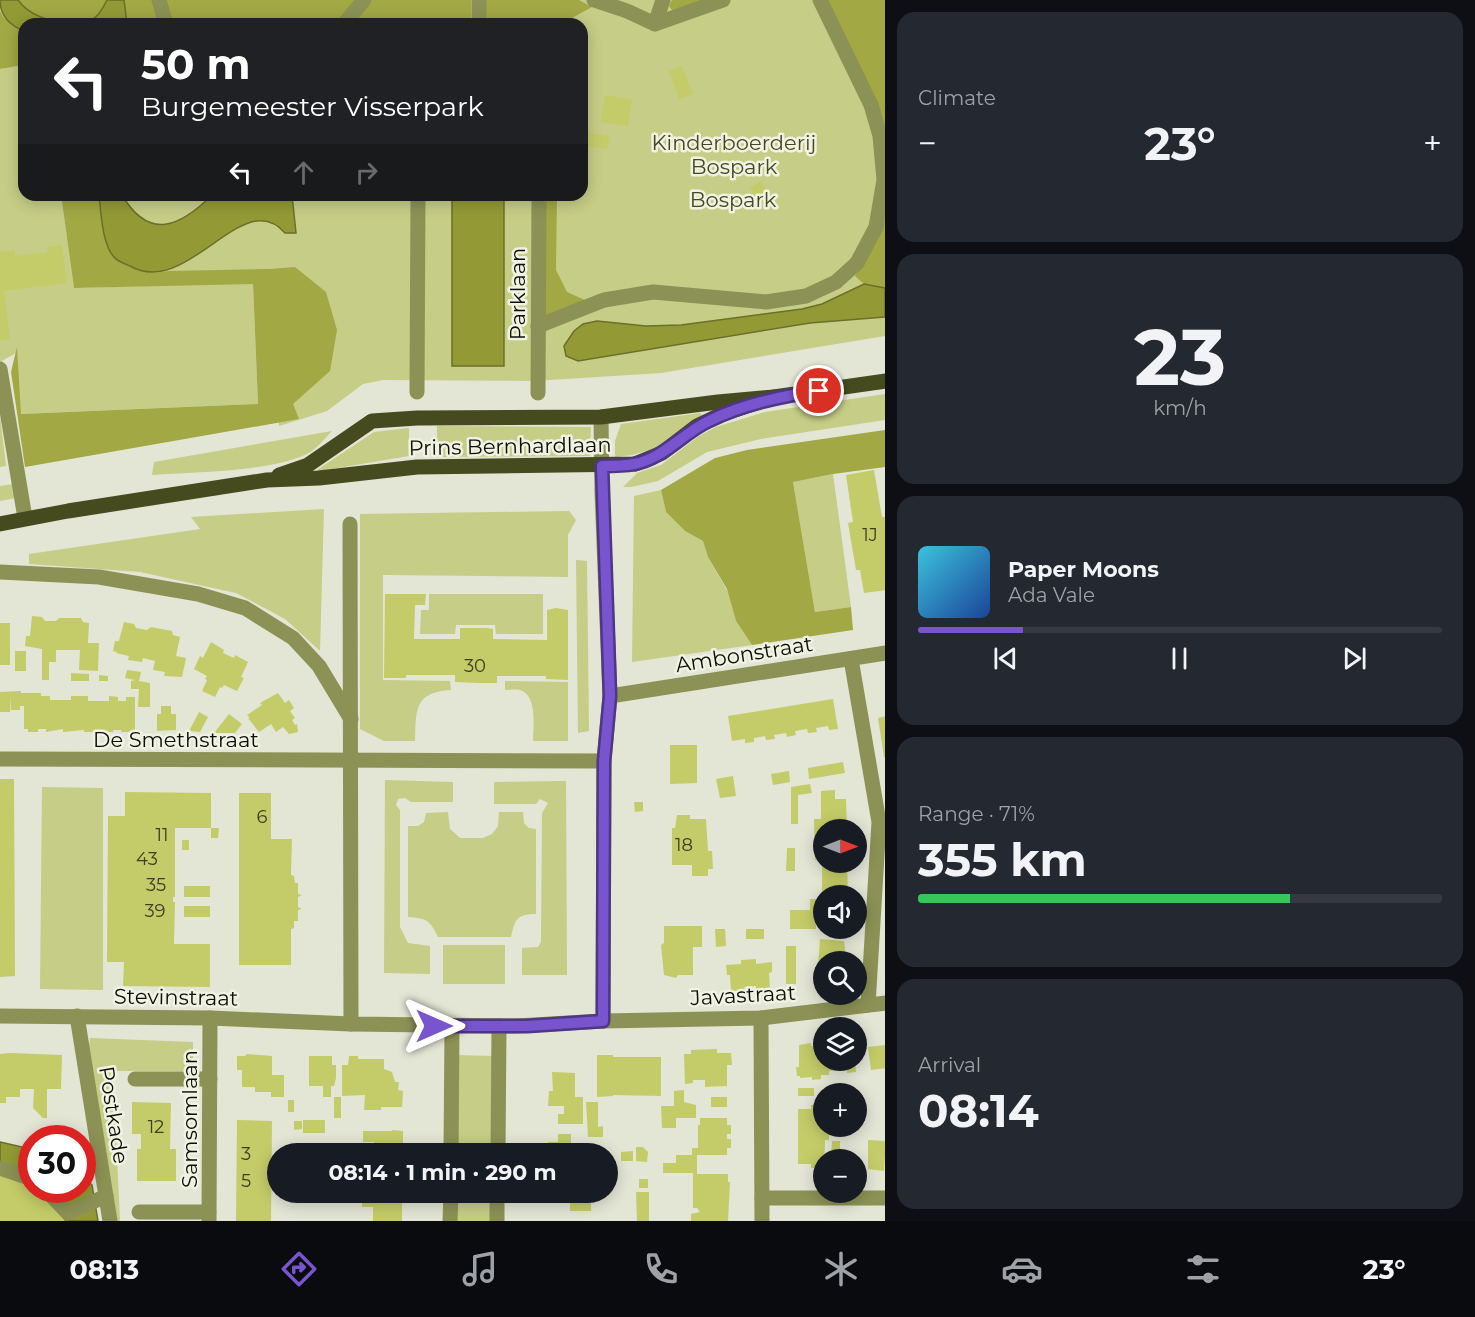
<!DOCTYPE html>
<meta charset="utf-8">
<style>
:root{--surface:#171b24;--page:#242831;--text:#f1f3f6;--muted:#9ea1a6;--line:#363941;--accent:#7855ce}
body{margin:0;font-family:Montserrat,sans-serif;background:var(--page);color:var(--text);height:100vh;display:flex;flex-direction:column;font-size:22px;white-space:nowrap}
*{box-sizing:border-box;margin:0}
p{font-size:20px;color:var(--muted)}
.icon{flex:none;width:33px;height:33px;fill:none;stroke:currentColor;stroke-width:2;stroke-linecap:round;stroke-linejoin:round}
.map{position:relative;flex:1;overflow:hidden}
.drawer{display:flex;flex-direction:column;gap:12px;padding:12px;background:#0d0f14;width:590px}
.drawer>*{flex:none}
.top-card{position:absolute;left:18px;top:18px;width:570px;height:183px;border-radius:18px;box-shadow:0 3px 15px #0003;background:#202124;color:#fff;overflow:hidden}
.needle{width:39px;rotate:90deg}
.fabs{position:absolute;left:813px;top:819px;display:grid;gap:12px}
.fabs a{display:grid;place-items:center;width:54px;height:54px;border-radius:50%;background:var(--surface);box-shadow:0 3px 15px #0003;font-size:30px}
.speed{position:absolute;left:18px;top:1125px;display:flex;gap:12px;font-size:30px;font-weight:700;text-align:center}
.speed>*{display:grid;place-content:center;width:78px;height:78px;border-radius:50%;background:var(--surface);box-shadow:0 3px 15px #0003;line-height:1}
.speed .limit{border:9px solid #d22;background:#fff;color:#111}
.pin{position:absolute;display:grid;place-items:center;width:51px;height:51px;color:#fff;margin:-26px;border:3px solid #fff;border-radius:50%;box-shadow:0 2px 6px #0007}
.me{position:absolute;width:66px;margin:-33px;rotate:90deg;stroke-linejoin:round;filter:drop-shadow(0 0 4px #0008)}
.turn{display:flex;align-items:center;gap:21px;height:126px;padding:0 24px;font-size:27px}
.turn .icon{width:78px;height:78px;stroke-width:2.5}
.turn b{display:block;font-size:42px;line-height:51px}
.lanes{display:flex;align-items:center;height:57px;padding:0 24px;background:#0003;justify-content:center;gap:30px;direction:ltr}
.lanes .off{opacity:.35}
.big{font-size:45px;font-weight:700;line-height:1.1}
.drawer .widget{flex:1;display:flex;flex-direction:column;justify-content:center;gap:9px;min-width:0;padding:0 21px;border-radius:18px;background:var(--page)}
.drawer .dial{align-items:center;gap:0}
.dial b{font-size:78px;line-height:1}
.song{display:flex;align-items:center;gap:18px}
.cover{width:72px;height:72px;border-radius:9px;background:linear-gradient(135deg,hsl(190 70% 55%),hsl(220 70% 35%))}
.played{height:6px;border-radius:3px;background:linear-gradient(90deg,var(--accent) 20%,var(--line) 20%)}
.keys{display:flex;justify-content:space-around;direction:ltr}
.heat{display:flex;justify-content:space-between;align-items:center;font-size:33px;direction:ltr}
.charge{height:9px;border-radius:4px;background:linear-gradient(90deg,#34c759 71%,var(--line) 0)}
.trip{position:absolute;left:267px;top:1143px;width:351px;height:60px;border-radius:30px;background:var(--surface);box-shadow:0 3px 15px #0003;font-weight:700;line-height:60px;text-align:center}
.tabs{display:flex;height:96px;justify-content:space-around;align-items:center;background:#090b0e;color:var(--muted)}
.tabs .icon{width:42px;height:42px}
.tabs .on{color:var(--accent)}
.tabs b{font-size:27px;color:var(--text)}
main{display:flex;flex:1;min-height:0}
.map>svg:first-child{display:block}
.green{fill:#c6cd86}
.forest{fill:#a1a844}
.water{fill:#939a35;stroke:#6b7028;stroke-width:1.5}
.building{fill:#c4cc69}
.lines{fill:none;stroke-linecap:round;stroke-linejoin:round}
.minor{stroke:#8c9255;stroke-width:15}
.major{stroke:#464a1f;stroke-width:15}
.route-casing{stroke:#4e3786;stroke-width:15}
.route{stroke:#7855ce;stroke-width:10}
.labels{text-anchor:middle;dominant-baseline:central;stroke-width:5;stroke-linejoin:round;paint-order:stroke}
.number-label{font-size:18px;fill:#3b3e21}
.park-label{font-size:21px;fill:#464920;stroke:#f0f2e2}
.street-label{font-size:21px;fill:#0d0e09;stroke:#f0f2e2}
</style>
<main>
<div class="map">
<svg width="886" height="1221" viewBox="0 0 886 1221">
<rect width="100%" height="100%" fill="#e3e5d5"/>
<g class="green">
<polygon points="0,0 885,0 885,336 661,373 534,381 383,380 363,384 327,411 279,426 275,282 79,283 67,195 582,195 582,24 24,24 24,52 0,40"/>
<polygon points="24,65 24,195 61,195 74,288 253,283 258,404 20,414 16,353 0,362 0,69"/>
<polygon points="885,394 885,420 761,439 707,452 658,481 631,487 623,487 637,473 661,465 699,436 716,427 765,412"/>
<polygon points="700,413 702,415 656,448 632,455 615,457 615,441 621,424"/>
<polygon points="0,416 6,466 0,467"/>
<polygon points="437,426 591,427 590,456 437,457"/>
<polygon points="409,428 409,456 314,472 374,432"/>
<path d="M 332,431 C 326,437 319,446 312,451 C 279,472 193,472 152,475 L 154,462 Z"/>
<polygon points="833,474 851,607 815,612 793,482"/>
<polygon points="14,484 16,498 0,501 0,486"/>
<polygon points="661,490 666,512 685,531 703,541 708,557 728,592 736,621 752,645 632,662 634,496"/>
<polygon points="324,509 320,651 285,619 236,593 140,572 29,564 29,554 200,529 191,517"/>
<path d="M 569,511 L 576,520 L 568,535 L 568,577 L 383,575 L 383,680 L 450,681 L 451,690 C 414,692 416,710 415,741 L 384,741 L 360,729 L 360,514 Z"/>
<polygon points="576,560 587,561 589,731 578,733"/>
<polygon points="429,594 543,594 543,634 496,634 495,625 456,625 455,634 420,634 421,610 429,610"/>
<path d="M 505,681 L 568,682 L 568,741 L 533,741 C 533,726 538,696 520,690 C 516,689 509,690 505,690 Z"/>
<polygon points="385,780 453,782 453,802 411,802 405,798 398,799 396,805 400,810 400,927 408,943 430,946 430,974 384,973"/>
<polygon points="566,781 567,975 522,975 522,948 538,947 541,942 542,813 548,803 540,799 536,804 494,804 494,782"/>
<polygon points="42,787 103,788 103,990 40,989"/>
<path d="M 448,812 L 450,829 L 460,838 L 483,838 L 492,834 L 498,826 L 499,812 L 523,812 L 524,823 L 529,828 L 536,829 L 536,914 C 516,914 515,920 511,937 L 438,937 C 430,920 426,918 408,917 L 408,826 L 418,826 L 424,822 L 426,813 Z"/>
<rect x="443" y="945" width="62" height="39"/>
<polygon points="90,1038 193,1042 193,1071 113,1071 120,1221 113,1221 89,1046"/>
<polygon points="456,1055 493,1056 492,1153 456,1153"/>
<rect x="456" y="1193" width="35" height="28"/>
</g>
<g class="forest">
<path d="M 18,0 L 107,0 C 103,8 99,19 90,22 C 70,30 30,17 18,0 Z"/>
<polygon points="124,0 156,0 161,24 127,24"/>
<polygon points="164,0 359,0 339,24 170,24"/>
<polygon points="370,0 471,0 471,24 350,24"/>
<polygon points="486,0 579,0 592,7 561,24 486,24"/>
<polygon points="672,0 710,0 672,10 669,6"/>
<polygon points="825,0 885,0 885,155"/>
<polygon points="0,11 4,18 24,31 24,65 0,69"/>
<polygon points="885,193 885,288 864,284 855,276 879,231"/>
<polygon points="61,195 99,195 103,231 155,273 168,271 270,269 295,267 326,292 337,330 330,371 293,404 299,419 25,467 11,372 17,347 21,414 258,404 253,284 74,288"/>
<polygon points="545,195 557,195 556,270 567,292 587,301 544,321"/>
<polygon points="885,430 885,467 833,474 793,482 815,612 851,607 853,630 752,645 736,621 727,589 708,557 703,541 685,531 666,512 661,490 715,458 747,450"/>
</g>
<g class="water">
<path d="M 0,0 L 18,0 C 31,18 55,23 77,24 L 24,24 L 24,31 C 9,25 0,16 0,0 Z"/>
<path d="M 107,0 L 124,0 L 127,24 L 78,24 C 95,21 99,16 107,0 Z"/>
<path d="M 99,195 L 122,195 C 149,241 180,227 212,195 L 292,195 L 296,233 L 285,233 C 243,184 188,299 130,266 C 125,264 117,261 114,257 C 102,244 101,212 99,195 Z"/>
<rect x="452" y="195" width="52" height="171"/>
<polygon points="864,284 885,288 885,317 810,323 578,361 566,356 564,346 574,331 583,324 597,321 646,326 681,325 802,309 822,304"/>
<polygon points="0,1142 31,1149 31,1185 0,1173"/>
<polygon points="83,1176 92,1185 98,1221 65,1221 46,1197 38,1190 82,1190"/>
</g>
<g class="building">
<polygon points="682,66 693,94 679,99 669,71"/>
<polygon points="605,95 632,99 628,126 601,122"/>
<polygon points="588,133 609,136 607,149 586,146"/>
<polygon points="761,181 769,195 758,201 750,187"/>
<polygon points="62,245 67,283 4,291 10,339 0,340 0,252 15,250 15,256 48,252 47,247"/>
<polygon points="874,470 882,517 886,517 886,590 864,593 860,570 856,570 848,523 853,522 846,475"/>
<polygon points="385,594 426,594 425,605 415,605 414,639 460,639 460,628 486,628 493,629 493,639 547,640 547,610 556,608 568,610 568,680 546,679 546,676 497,676 497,683 477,683 455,682 455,675 406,675 406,678 384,678"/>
<polygon points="32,616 42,617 45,621 56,621 59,618 81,618 83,622 89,623 88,643 99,643 98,671 79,670 80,650 56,650 56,662 49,662 49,680 42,680 42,649 25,646 26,636 30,636"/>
<polygon points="124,622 134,624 136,628 147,630 151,627 172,631 173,635 180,637 176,656 186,658 182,677 164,676 165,672 153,670 155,661 143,658 142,662 128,660 129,656 116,653 117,652 113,651 115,641 119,641"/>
<rect x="0" y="623" width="10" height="42"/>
<polygon points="211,642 224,650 223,653 234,658 235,655 248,662 241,677 244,678 237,691 224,685 222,688 220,687 215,697 202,691 207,680 205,679 207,676 194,669 200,656 203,658"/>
<rect x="15" y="651" width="11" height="20"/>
<polygon points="127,670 141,672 139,681 150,683 150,707 138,707 139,689 131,689 131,681 135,680 125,678"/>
<polygon points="71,673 89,674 89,681 71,681"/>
<polygon points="99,675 108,676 108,681 99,681"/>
<polygon points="21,691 21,693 41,693 41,696 50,696 50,700 71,700 71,696 88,696 88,701 109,701 109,696 118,697 118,701 126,701 126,697 135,697 135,732 121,732 121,730 113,730 113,732 102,732 102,730 95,730 95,732 84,732 84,730 63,732 63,729 46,732 46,729 38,729 38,732 28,732 28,729 24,729 24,706 20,706 20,710 11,710 11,696 10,712 0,712 0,692"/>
<polygon points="278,693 285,703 289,700 294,708 290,711 295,718 292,720 295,725 297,724 298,732 289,734 283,727 276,732 271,724 259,732 248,718 250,718 247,715 262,705 260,703"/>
<polygon points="833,699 838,729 829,730 828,726 816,728 817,732 808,733 807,729 795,731 796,735 787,737 786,733 774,735 775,739 766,740 765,736 754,738 754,742 745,743 745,739 732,741 728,716"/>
<polygon points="161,706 171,706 171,714 176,714 176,730 157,731 157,714 161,714"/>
<polygon points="199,712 208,717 200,732 189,731"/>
<polygon points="229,714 242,724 235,733 214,733"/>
<polygon points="886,716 886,757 884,757 878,718"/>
<polygon points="670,745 697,745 697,783 670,784"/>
<polygon points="843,762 845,773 809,779 808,768"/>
<polygon points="789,771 790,782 773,785 771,774"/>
<polygon points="733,776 736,796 720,798 716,779"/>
<polygon points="0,779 14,779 15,976 0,977"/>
<polygon points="810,784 812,793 798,795 798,824 791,824 791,787"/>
<polygon points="835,790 835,799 846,799 847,830 824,830 824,860 815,860 814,819 821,819 821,791"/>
<polygon points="125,792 211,793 211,828 175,828 175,897 173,897 173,902 175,902 174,944 210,944 210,987 123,986 124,962 107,962 108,816 125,816"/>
<polygon points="239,793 271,793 271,839 292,839 291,875 294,876 295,883 298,883 298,894 302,895 298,897 298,907 302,909 298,910 298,921 294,921 294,928 291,929 291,965 239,965"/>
<polygon points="634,802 643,802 643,811 635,812"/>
<polygon points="677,815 690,815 690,819 706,819 708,851 712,851 713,869 708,869 708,876 692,876 692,865 672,865 672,828 675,828"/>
<polygon points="211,828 219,828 218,838 211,838"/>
<rect x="182" y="840" width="7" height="10"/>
<polygon points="787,848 795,848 795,871 786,871"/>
<polygon points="822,862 847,862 848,896 822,896"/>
<rect x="184" y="886" width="26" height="11"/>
<polygon points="810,899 824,899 824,910 816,910 816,929 790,929 790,910 810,910"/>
<rect x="184" y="906" width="26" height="11"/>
<polygon points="664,926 702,926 702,947 693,947 693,975 678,975 676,978 664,975 661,945 664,943"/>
<polygon points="715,929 725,929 726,946 716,947"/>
<rect x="746" y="929" width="18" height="10"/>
<polygon points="820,939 844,941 845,948 844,962 824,962 824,981 817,981"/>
<rect x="786" y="946" width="10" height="38"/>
<polygon points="756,959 756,964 772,962 772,972 769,973 770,989 756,990 756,986 744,987 745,990 731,991 730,975 727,975 726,965 741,964 741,960"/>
<polygon points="811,1043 811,1046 824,1045 824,1060 855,1060 856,1072 847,1073 847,1069 829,1071 829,1075 821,1075 821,1079 812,1080 812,1077 800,1078 800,1076 797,1076 796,1067 799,1067 799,1045"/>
<polygon points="886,1045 886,1068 871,1070 868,1047"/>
<polygon points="717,1049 717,1053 731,1053 732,1065 727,1065 727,1086 705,1087 705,1080 693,1080 693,1083 685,1084 684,1054 691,1054 691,1050"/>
<polygon points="10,1053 62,1055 61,1089 47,1089 47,1118 43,1118 33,1108 34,1089 20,1089 20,1097 6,1097 6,1103 0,1103 0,1054"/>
<polygon points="247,1054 272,1056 272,1075 284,1075 284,1097 271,1097 271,1092 255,1092 255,1087 242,1087 242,1070 237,1070 237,1056 245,1056"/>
<polygon points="597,1055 613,1055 613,1057 661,1057 661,1096 613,1095 613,1096 597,1097"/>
<polygon points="309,1056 332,1056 332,1065 336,1065 336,1078 334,1086 331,1086 331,1097 323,1097 323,1086 309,1086"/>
<polygon points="349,1056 358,1056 358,1059 384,1059 384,1069 392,1072 395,1082 399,1082 398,1090 403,1091 402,1107 381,1107 381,1110 364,1110 365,1095 342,1096 342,1065 348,1065"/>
<polygon points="552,1072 575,1073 575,1097 583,1097 583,1124 558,1124 558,1114 564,1114 564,1106 548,1106 549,1091 553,1091"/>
<polygon points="847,1084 848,1094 840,1094 839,1085"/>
<rect x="798" y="1088" width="16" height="8"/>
<polygon points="684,1090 684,1102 696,1105 696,1118 676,1118 676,1128 662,1128 661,1106 674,1106 674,1091"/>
<rect x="334" y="1097" width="7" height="21"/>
<rect x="711" y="1097" width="16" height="10"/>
<polygon points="856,1099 860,1099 859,1131 847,1131 847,1126 856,1126"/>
<rect x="288" y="1100" width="6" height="12"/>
<polygon points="132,1102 171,1103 170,1149 176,1149 176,1181 137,1181 137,1149 141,1149 141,1134 132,1134"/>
<polygon points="586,1102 598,1102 598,1127 603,1126 603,1137 588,1137"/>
<polygon points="811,1105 824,1105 824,1126 829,1127 829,1140 825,1140 824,1168 811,1168 811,1164 798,1164 798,1109 811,1109"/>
<polygon points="700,1118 727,1118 727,1125 731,1125 731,1134 727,1134 727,1139 731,1139 731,1148 727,1148 727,1155 697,1155 697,1174 728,1174 728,1182 730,1182 728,1221 691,1221 691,1214 700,1212 697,1208 693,1208 693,1173 663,1173 663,1163 676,1163 676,1155 692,1155 692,1148 698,1148 698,1125 700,1125"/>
<polygon points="237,1120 272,1121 271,1221 236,1221"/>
<rect x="303" y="1120" width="22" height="13"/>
<polygon points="294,1121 302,1121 302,1129 294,1130"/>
<polygon points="392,1130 403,1131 403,1154 374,1154 374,1142 363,1142 363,1131 392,1131"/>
<polygon points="558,1134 571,1134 571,1143 584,1143 584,1154 548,1154 548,1142 558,1142"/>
<polygon points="868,1140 886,1141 884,1171 868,1169"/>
<polygon points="832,1141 840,1141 840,1158 831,1158"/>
<polygon points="636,1147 643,1147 648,1152 647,1162 636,1161"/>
<polygon points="633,1151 633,1161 621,1161 621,1152"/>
<polygon points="0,1173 32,1185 32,1190 38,1190 46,1197 65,1221 0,1221"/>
<rect x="639" y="1179" width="9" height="9"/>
<rect x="305" y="1192" width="22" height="7"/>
<polygon points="572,1192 591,1192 591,1211 570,1211 570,1199 572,1199"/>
<polygon points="636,1192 649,1192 649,1221 637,1221"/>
<polygon points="392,1195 402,1197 402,1221 373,1221 373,1207 362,1207 362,1197 392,1197"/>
</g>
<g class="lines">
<g class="minor">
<polyline points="159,0 166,24"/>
<polyline points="594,0 627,11 655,24 723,0"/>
<polyline points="344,24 364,0"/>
<polyline points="479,24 479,0"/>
<polyline points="655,24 663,0"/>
<polyline points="538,326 604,300 653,292 766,302 806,296 836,282 857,263 876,227 884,180 880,136 871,105 820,0"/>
<polyline points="0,369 25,518"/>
<polyline points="417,392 418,195"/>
<polyline points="538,393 539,195"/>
<polyline points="601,417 602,492 610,696 604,761 603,1021"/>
<polyline points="350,524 351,1024 516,1026 603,1021 761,1018 886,1003"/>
<polyline points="0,572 99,577 198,594 245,608 293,638 319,666 351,719"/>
<polyline points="851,659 879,822 868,1005"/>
<polyline points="610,696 886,653"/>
<polyline points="0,759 604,761"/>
<polyline points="0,1016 210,1018 351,1024"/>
<polyline points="77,1016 110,1221"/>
<polyline points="761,1018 762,1221"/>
<polyline points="135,1079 210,1079"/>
<polyline points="451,1154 452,1026"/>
<polyline points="498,1154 499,1026"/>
<polyline points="0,1168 32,1179"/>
<polyline points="46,1190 68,1213 106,1196"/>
<polyline points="762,1198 886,1198"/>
<polyline points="139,1212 209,1212"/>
<polyline points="209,1221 210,1018"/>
<polyline points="450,1221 451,1192"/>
<polyline points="497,1221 497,1192"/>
</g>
<g class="major">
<polyline points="279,475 308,465 372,421 417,418 601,417 718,402 774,397 886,381"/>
<polyline points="0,524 68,511 267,480 319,478 417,467 635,464 662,453 697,426 722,414 774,397"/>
</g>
</g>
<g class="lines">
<defs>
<path id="route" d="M 434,1026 L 527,1026 L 603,1021 L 604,761 L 610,696 L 602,466 C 612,466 624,466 634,464 C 663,459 683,433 709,421 C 743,404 781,396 819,391"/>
</defs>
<use href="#route" class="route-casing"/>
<use href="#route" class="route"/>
</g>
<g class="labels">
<g class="number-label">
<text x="870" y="535">1J</text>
<text x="475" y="666">30</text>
<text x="262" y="817">6</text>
<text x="162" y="835">11</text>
<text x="684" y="845">18</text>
<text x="147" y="859">43</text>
<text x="156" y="885">35</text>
<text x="155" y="911">39</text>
<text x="156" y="1127">12</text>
<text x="246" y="1154">3</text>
<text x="246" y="1181">5</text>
</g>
<g class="park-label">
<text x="734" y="142">Kinderboerderij<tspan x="734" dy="24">Bospark</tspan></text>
<text x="733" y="199">Bospark</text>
</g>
<g class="street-label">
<text transform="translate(517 294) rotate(-90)">Parklaan</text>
<text transform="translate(510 446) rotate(-1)">Prins Bernhardlaan</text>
<text transform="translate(744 654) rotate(-9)">Ambonstraat</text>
<text x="176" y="739">De Smethstraat</text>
<text transform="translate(743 995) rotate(-3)">Javastraat</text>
<text transform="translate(176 997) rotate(1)">Stevinstraat</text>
<text transform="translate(114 1115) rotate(81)">Postkade</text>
<text transform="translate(189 1119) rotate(-90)">Samsomlaan</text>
</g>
</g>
</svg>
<div class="fabs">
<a><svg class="needle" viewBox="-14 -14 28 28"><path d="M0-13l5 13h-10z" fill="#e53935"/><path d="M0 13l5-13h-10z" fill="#9ea1a6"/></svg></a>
<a><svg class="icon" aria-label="sound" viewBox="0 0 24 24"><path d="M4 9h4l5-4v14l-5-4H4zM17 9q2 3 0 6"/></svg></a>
<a><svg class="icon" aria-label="search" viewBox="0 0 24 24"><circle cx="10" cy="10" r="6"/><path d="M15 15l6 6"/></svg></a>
<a><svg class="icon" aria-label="layers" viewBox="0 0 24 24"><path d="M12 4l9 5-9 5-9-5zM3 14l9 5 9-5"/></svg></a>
<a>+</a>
<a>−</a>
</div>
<div class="speed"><div class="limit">30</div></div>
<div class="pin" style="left:819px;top:391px;background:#d93025"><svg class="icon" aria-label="arrive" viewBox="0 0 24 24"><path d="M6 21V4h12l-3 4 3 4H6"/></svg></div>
<svg class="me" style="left:434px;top:1026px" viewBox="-20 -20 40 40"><path d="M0-17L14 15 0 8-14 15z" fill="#7855ce" stroke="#fff" stroke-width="4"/></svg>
<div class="trip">08:14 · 1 min · 290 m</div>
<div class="top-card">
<div class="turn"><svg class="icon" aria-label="left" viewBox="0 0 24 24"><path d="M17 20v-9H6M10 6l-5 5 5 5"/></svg><div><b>50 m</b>Burgemeester Visserpark</div></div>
<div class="lanes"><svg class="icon" aria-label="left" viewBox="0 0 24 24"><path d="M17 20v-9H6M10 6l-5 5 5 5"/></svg><svg class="icon off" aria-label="ahead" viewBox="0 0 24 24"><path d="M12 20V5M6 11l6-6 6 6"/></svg><svg class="icon off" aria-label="right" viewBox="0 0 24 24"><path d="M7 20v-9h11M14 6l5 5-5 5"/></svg></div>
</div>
</div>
<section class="drawer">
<div class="widget"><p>Climate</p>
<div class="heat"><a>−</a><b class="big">23°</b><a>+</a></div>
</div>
<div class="widget dial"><b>23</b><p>km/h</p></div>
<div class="widget">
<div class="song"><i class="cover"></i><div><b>Paper Moons</b><p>Ada Vale</p></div></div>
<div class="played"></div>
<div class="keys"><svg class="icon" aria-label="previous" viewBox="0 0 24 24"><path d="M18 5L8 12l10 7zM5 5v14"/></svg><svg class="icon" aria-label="pause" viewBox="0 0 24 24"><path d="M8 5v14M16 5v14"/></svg><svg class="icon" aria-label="next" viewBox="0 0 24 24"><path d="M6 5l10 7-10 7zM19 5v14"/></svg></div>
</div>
<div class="widget"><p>Range · 71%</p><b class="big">355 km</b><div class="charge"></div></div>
<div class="widget"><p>Arrival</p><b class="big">08:14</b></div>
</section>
</main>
<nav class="tabs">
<b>08:13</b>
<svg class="icon on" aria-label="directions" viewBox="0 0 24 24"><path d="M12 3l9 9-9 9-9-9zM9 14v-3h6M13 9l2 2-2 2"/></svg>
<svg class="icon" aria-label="music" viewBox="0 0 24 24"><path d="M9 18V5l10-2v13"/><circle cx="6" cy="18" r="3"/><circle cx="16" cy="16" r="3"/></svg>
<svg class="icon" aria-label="phone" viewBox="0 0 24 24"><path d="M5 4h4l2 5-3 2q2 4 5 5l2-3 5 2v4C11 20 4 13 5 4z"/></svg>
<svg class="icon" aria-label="climate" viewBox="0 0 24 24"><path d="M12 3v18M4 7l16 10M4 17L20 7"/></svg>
<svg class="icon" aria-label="car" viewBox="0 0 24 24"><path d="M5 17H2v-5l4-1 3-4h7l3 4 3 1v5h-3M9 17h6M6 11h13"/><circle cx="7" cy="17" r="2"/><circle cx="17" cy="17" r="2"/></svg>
<svg class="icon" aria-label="filters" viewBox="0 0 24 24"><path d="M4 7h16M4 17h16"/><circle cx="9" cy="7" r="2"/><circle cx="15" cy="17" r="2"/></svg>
<b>23°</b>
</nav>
